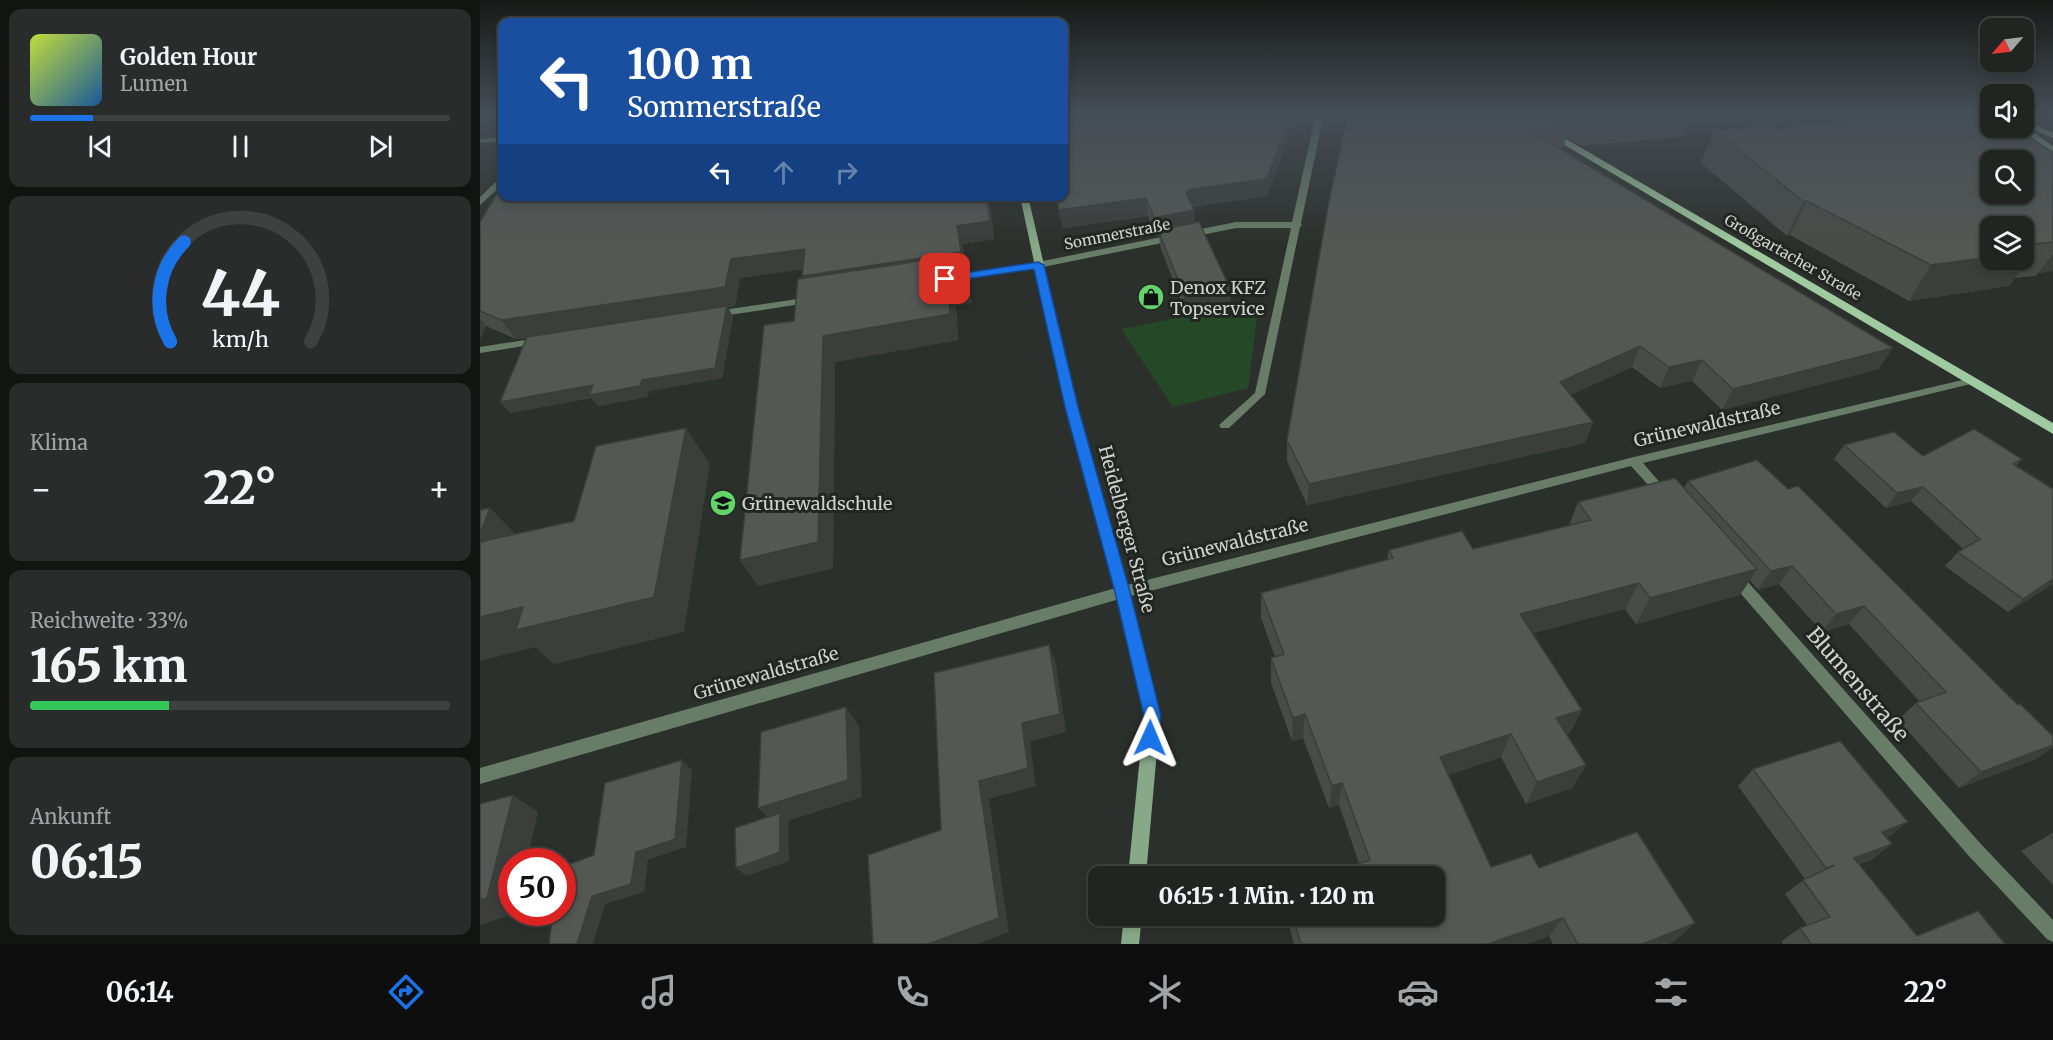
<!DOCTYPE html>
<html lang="de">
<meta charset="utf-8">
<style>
:root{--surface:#212421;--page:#292c2a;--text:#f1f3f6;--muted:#a2a4a5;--line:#3e413f;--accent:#1a73e8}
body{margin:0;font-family:Merriweather,serif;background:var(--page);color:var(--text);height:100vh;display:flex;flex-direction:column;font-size:22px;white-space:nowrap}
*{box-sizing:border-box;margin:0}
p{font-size:20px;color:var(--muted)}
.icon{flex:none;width:33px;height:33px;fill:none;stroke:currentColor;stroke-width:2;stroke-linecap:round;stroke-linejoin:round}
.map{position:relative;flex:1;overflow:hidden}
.side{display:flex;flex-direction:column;gap:9px;padding:9px;background:#121412;width:480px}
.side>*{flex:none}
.banner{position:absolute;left:18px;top:18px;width:570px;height:183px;border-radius:12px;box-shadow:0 3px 9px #0003,0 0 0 2px var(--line);background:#1a4fa0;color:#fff;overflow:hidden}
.needle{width:39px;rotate:242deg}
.buttons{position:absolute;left:1500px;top:18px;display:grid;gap:12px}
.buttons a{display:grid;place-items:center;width:54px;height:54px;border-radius:12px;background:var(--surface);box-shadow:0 3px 9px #0003,0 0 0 2px var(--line);font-size:30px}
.speed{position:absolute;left:18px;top:848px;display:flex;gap:12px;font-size:30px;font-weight:700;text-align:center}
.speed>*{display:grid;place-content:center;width:78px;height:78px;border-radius:50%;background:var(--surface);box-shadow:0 3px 9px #0003,0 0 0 2px var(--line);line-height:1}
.speed .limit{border:9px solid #d22;background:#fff;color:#111}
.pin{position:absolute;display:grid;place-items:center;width:51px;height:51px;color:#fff;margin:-26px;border-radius:12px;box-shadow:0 3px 9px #0006}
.me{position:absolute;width:66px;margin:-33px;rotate:1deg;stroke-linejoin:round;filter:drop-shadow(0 0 4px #0008)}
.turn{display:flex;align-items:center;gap:21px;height:126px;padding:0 30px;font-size:27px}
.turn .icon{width:78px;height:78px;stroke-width:2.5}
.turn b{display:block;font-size:42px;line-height:51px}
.lanes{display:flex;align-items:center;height:57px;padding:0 30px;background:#0003;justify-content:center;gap:30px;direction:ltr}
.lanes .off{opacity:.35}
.big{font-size:45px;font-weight:800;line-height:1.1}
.side .card{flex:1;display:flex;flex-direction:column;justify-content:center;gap:9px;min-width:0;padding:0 21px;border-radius:12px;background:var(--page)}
.side .dial{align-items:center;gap:0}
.dial svg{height:156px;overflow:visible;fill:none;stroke:var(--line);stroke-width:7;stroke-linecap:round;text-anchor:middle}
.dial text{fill:var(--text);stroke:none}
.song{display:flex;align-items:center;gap:18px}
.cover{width:72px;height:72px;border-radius:9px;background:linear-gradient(135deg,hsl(70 70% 55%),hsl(210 70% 35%))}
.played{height:6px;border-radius:3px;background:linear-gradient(90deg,var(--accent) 15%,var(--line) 15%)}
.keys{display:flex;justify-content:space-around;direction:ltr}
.heat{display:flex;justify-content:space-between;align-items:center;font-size:33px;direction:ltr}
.charge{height:9px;border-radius:4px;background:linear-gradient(90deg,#34c759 33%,var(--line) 0)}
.trip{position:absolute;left:608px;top:866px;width:357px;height:60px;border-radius:12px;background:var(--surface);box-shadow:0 3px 9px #0003,0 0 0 2px var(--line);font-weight:800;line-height:60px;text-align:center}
.dock{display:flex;height:96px;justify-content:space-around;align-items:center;background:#0d0e0d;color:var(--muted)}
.dock .icon{width:42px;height:42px}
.dock .on{color:var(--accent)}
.dock b{font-size:27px;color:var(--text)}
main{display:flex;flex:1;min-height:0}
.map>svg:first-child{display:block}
.green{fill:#254826}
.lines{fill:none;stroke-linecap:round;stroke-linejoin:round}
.street{fill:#687d68;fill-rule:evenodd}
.secondary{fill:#88a988;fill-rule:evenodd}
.primary{fill:#a0cba0;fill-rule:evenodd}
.rail-casing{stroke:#9da09d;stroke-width:4.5}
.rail{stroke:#222622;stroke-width:3;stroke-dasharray:9;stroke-linecap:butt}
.wall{fill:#484c48}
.shaded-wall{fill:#3b3e3b}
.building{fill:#545854;stroke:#3b3e3b;stroke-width:1.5;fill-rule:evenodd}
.route{fill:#1a73e8;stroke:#114b97;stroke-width:1.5}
.labels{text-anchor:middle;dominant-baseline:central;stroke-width:6;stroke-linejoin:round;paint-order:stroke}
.far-street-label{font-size:15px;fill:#d0d2d0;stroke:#222622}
.poi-label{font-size:18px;fill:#d0d2d0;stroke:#222622;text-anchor:start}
.street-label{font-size:18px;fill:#d0d2d0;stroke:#222622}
.near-street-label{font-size:21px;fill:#d0d2d0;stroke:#222622}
</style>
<main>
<section class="side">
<div class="card">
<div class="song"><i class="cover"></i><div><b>Golden Hour</b><p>Lumen</p></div></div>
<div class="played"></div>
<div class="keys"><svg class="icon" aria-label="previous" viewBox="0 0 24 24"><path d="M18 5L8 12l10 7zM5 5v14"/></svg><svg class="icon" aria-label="pause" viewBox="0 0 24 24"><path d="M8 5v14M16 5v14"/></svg><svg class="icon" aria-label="next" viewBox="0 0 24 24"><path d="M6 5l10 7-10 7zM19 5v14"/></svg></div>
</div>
<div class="card dial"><svg viewBox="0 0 100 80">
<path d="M14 69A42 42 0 1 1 86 69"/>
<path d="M14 69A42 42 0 0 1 21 18" stroke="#1a73e8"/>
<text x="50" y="56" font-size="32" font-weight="700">44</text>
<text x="50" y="72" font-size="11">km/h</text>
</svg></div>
<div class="card"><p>Klima</p>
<div class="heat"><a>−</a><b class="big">22°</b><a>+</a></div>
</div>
<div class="card"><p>Reichweite · 33%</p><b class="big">165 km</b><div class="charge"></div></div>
<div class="card"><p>Ankunft</p><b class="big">06:15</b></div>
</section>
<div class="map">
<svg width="1573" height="944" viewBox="0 0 1573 944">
<rect width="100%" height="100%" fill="#2c302c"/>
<polygon class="green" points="779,302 768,388 693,407 641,329"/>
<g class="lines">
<g class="street">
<polygon points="836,114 844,114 821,223 822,225 820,227 785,394 749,428 741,428 739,425 775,393 811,228 756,228 558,268 473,281 468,278 473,275 558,262 756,222 812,222"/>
<polygon points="22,137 22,141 0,143 0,139"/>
<polygon points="19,179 22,179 22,185 0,205 0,197"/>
<polygon points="331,297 336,300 334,302 236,317 231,314 236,311"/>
<polygon points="58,338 62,339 62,343 0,353 0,347"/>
<polygon points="1491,378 1496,381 1495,383 1163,463 1188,492 1190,495 1188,498 1180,498 1151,466 643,598 0,784 0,768 643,586 1154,457"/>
<polygon points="1254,571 1259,572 1500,843 1573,920 1573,942 1567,939 1488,855 1249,580 1247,576 1249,572"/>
</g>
<g class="secondary">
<polygon points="1544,122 1550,122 1573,133 1573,138 1544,126"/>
<polygon points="1544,126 1573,146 1573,152 1540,130 1540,128"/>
<polygon points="540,196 548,196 597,407 650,592 680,716 666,876 648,876 664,716 636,592 585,407"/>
<polygon points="644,915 662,915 659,944 641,944"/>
</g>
<polygon class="primary" points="1032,114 1043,114 1573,423 1573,434"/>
<defs>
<g id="rail">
<polyline points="1363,114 1386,129"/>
<polyline points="1379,114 1400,128"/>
</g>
</defs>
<use href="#rail" class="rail-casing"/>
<use href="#rail" class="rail"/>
</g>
<g class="wall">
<polygon points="584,114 817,114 787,196 713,207 715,223 751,304 705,312 680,246 679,235 676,236 668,216 583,228 575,196 584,196"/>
<polygon points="868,114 1203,114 1209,119 1202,137 1102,146 1086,137 1084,147 1078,148 1399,369 1242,410 1212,381 1180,388 1152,367 1090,395 1113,422 1105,443 827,505 807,461 807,440"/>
<polygon points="1296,128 1573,152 1573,271 1558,273 1556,276 1535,278 1529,286 1429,301 1310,235 1307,236 1221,163 1234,130"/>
<polygon points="22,196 515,196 509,197 514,239 482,244 487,271 485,271 488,281 492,303 476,306 478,340 355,362 353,568 278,586 260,560 324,278 323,269 260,278 255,306 248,307 253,317 242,378 169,391 167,397 118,406 111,398 30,413 20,402 47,338 36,339 6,326 0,339 0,222"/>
<polygon points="1364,445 1443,456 1542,459 1536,466 1573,489 1573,584 1528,612 1465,566 1478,552 1483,549 1431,501 1406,508 1354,459"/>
<polygon points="1208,481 1538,705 1573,736 1573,747 1556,759 1479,788 1418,720 1436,703 1439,701 1369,624 1342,632 1299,584 1278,590 1270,580 1260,595 1156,624 1145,609 1053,633 1102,710 1089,734 1087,735 1106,765 1092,788 1046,804 1021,757 968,775 1011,867 1059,868 1215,923 1194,941 1188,944 1073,944 1069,936 1047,944 814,944 806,915 954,915 879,863 859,805 849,808 823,738 812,741 791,683 791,658 795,657 781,618 781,593 907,560 909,550 993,549 1089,526 1098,502 1204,488"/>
<polygon points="1273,769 1407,838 1412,844 1391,860 1379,864 1437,936 1525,944 1303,944 1302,941 1320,928 1327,925 1305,894 1325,879 1258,786"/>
<polygon points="1573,833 1573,885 1541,851"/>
</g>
<g class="shaded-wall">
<polygon points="0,114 5,114 0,120"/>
<polygon points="811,114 817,114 787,196 713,207 706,192"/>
<polygon points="506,196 515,196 509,197 514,239 482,244 487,271 485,271 488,281 492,303 476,306 478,340 355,362 353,568 278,586 260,560 331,294 322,276"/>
<polygon points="666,198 668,216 583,228 579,210"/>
<polygon points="1327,201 1310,235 1307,236 1324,202"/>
<polygon points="714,210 715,228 678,230 679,235 676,236 674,218"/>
<polygon points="325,249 333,268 260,278 255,306 248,307 253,317 242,378 169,391 167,397 118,406 111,398 30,413 20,402 113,385 162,380 247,307 36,339 21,320 251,259"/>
<polygon points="1555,251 1529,286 1429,301 1451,265 1510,257 1510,260 1544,260 1544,252"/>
<polygon points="1573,254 1573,271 1558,273"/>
<polygon points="750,288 751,304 705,312 704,295"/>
<polygon points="0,319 6,326 0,339"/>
<polygon points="1160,346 1152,367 1073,403 1080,382"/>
<polygon points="1413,348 1399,369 1242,410 1253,389"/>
<polygon points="1222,360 1212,381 1180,388 1189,367"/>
<polygon points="1113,422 1105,443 827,505 829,484"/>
<polygon points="206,428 230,464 204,632 74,664 55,647 0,661 0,617 43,607"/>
<polygon points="1443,487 1431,501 1406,508 1417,493"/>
<polygon points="10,508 45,544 0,546 0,534"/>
<polygon points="1312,566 1299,584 1278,590 1291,571"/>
<polygon points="1277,569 1260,595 1156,624 1170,598"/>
<polygon points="1573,579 1573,584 1528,612 1543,599"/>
<polygon points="1159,583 1145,609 1031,639 1040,614"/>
<polygon points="1384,606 1369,624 1342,632 1356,614"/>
<polygon points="569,645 576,664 586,732 550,742 556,786 509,799 529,932 497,944 448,944 499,781 542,723"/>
<polygon points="366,707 379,726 382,797 308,821 309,861 266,876 256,868 296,825 278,808"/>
<polygon points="1102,710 1089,734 1065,742 1076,718"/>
<polygon points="825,714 823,738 812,741 813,718"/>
<polygon points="1031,734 1021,757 952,780 960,757"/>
<polygon points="1573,745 1573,747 1556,759 1479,788 1501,772"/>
<polygon points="202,760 212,770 206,847 168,860 164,892 125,904 113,944 97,944 112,896 156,852"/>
<polygon points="1106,765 1092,788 1046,804 1057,782"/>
<polygon points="862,783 859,805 849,808 852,786"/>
<polygon points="33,795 58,812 47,861 32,861 32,912 36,912 36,913 0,925 0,900"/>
<polygon points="1428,822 1407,838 1402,832"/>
<polygon points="1412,844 1391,860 1355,873 1374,858"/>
<polygon points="1083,918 1069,936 1047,944 1008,944"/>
<polygon points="1215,923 1194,941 1188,944 1163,944"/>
</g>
<g class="building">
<polygon points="584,114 811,114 787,179 712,189 706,192 714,210 674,218 666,198 579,210 576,196 584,196"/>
<polygon points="868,114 1064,114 1088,129 1052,132 1413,348 1253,389 1222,360 1189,367 1160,346 1080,382 1113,422 829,484 807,440 848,206"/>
<polygon points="1084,114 1203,114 1209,119 1107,127"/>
<path d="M 1429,114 L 1505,114 L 1510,117 L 1510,128 L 1529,128 L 1573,152 L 1573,242 L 1546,245 L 1555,251 L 1544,252 L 1544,226 L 1510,226 L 1510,257 L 1451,265 L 1327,201 L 1324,202 L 1234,130 L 1290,125 L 1296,128 ZM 1510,160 L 1544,160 L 1544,194 L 1510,194 Z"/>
<polygon points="22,186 22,196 506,196 510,221 477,226 481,252 322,276 325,249 251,259 245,287 21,320 0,311 0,222 21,187"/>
<polygon points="719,222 750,288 704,295 678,230"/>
<polygon points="481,255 485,277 468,280 470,314 343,336 338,542 260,560 284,325 314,321 318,279"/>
<polygon points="247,306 235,368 162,380 160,386 109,395 113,385 20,402 47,337"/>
<polygon points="206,428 174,597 36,630 43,607 0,617 0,542 94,521 116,446"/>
<polygon points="1494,429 1542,459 1533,464 1573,489 1573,579 1543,599 1478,552 1500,539 1443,487 1417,493 1364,445 1414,432 1443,456"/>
<polygon points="1277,460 1308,489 1318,486 1538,705 1540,704 1573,736 1573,745 1501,772 1436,703 1466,692 1384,606 1356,614 1312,566 1291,571 1208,481"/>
<polygon points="1195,478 1277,569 1170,598 1159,583 1040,614 1102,710 1076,718 1106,765 1057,782 1031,734 960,757 1011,867 1051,854 1059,868 1157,832 1215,923 1163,944 1098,944 1083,918 1008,944 821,944 812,915 954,915 954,876 840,876 890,860 862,783 852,786 825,714 813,718 791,658 804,654 781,593 913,558 909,550 982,531 993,549 1111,520 1098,502"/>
<polygon points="10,508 0,534 0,510"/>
<polygon points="569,645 580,714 542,723 548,768 499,781 519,918 448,944 393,944 388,855 461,830 454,673"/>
<polygon points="366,707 368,780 278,808 281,732"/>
<polygon points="1360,741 1428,822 1402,832 1412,844 1374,858 1437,936 1498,911 1525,944 1331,944 1320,928 1350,917 1323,880 1355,865 1346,868 1273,769"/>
<polygon points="202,760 195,839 156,852 151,884 112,896 97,944 69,944 73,912 82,912 82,867 114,855 125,783"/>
<polygon points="33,795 7,898 0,900 0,804"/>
<polygon points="300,813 300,852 256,868 255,828"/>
<polygon points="1573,833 1573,839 1569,835"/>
</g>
<linearGradient id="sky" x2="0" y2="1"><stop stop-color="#181a18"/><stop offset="0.46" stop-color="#454e56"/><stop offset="1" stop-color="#454e56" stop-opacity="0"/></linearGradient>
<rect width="1573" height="246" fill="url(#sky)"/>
<polygon class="route" points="558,262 564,265 598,407 650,592 681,716 676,744 670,747 664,744 661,738 664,716 635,592 585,407 554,269 465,282 460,279 465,276"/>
<defs>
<symbol id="shop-disc" viewBox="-11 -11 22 22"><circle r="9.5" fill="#62d469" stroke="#222622"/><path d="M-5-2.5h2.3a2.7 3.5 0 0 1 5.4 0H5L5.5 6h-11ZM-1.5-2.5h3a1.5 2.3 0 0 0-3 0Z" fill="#111"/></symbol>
<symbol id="school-disc" viewBox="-11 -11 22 22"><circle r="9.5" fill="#62d469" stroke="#222622"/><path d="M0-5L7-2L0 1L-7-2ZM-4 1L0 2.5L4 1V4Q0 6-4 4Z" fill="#111"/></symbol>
</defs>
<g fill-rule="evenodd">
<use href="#shop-disc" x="656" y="282" width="30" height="30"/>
<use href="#school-disc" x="228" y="488" width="30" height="30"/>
</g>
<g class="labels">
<g class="far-street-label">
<text transform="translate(637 234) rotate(-11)">Sommerstraße</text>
<text transform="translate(1313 257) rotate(30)">Großgartacher Straße</text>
</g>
<g class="poi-label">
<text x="690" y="287">Denox KFZ<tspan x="690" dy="21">Topservice</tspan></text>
<text x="262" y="503">Grünewaldschule</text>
</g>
<g class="street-label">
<text transform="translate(1227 424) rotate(-13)">Grünewaldstraße</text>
<text transform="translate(647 529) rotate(75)">Heidelberger Straße</text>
<text transform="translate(755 542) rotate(-14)">Grünewaldstraße</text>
<text transform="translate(286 673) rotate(-16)">Grünewaldstraße</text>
</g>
<g class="near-street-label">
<text transform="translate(1378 684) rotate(49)">Blumenstraße</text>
</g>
</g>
</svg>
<div class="buttons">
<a><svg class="needle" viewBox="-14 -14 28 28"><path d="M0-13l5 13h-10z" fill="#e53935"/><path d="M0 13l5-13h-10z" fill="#a2a4a5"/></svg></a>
<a><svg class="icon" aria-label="sound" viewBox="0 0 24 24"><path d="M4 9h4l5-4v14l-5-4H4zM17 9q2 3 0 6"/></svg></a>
<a><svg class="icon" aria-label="search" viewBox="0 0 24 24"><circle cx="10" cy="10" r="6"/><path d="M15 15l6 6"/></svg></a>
<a><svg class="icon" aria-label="layers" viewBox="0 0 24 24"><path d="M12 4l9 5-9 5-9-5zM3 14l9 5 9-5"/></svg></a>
</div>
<div class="speed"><div class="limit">50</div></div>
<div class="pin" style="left:465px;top:279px;background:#d93025"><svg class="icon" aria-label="arrive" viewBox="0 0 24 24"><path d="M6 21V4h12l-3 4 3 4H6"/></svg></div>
<svg class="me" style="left:670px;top:738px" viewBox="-20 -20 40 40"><path d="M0-17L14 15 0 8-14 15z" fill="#1a73e8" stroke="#fff" stroke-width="4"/></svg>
<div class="trip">06:15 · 1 Min. · 120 m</div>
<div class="banner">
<div class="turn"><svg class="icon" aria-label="left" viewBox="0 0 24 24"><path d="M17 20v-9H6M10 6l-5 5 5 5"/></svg><div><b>100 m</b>Sommerstraße</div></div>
<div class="lanes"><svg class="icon" aria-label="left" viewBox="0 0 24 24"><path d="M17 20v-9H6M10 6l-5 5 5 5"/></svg><svg class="icon off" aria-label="ahead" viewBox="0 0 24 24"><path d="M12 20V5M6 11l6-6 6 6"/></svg><svg class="icon off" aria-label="right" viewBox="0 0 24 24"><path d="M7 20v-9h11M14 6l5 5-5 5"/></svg></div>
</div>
</div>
</main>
<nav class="dock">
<b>06:14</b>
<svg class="icon on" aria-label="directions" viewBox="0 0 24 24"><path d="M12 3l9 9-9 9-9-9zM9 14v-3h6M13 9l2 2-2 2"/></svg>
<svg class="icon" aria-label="music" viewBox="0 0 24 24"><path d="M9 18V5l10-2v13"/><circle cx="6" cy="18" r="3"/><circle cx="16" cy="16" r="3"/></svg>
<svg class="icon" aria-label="phone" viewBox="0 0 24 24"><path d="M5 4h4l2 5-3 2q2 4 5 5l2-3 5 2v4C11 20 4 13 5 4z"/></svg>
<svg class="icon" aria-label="climate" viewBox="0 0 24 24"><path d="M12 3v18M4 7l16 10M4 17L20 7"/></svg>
<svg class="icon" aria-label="car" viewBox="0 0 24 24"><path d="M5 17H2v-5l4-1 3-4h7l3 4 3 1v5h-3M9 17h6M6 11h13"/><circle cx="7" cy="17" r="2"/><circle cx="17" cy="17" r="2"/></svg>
<svg class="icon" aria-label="filters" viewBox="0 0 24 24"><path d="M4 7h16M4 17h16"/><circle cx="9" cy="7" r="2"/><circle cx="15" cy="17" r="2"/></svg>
<b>22°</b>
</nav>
